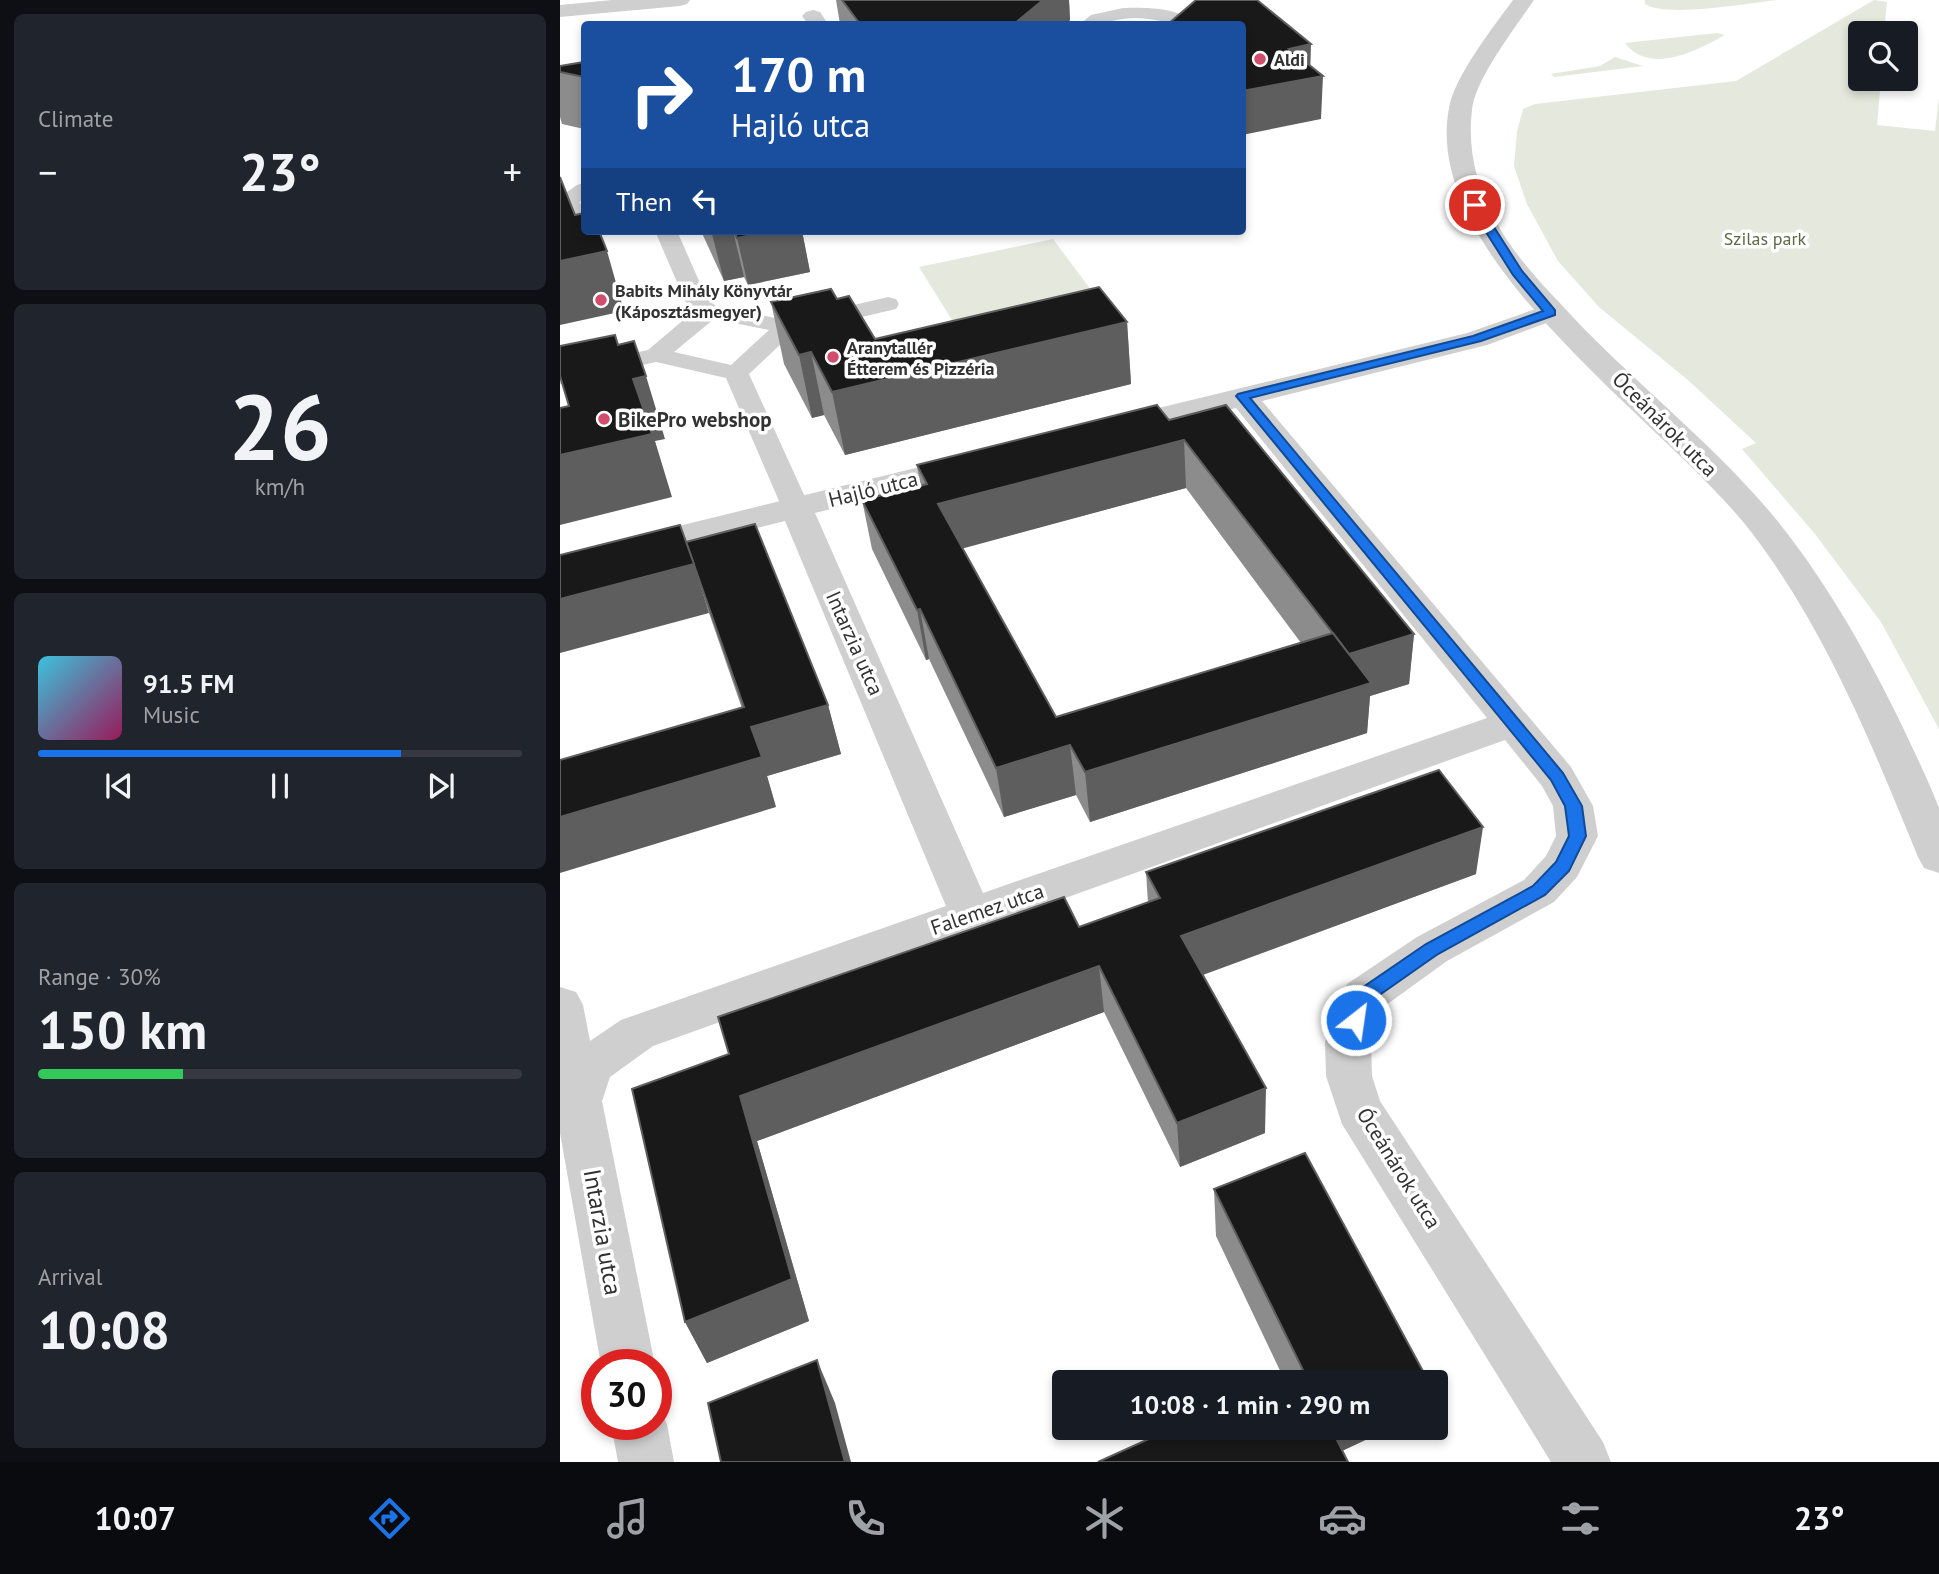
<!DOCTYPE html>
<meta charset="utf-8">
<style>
:root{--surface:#171b24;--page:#20242c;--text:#f1f3f6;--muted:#9ea1a6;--line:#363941;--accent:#1a73e8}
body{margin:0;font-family:"PT Sans",sans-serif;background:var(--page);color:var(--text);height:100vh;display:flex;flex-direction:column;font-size:26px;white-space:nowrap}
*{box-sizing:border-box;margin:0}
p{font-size:23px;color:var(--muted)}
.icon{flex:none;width:38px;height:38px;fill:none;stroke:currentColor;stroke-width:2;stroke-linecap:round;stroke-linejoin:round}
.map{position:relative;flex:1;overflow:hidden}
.details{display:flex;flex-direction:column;gap:14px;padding:14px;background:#0d0f14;width:560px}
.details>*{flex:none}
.top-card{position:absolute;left:21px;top:21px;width:665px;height:214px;border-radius:7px;box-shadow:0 4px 10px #0003;background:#1a4fa0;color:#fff;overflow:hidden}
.fabs{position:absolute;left:1288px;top:21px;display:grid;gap:14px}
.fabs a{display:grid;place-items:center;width:70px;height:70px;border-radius:7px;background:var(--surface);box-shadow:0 4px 10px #0003;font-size:35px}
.speed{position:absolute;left:21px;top:1349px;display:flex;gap:14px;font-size:35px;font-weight:700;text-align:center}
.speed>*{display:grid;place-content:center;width:91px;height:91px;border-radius:50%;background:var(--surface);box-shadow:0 4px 10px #0003;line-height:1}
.speed .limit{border:10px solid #d22;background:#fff;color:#111}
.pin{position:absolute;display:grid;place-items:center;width:60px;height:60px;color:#fff;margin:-30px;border:4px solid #fff;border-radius:50%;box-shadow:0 2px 7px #0007}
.me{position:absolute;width:77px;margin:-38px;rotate:30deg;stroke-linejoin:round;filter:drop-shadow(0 0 5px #0008)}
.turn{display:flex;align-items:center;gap:24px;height:147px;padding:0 35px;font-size:32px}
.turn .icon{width:91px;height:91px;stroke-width:2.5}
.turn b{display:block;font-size:49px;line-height:60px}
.then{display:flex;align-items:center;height:66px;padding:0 35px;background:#0003;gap:14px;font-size:26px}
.big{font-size:52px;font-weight:700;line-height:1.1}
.details .card{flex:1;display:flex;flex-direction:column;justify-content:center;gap:10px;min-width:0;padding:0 24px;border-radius:10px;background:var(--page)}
.details .dial{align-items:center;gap:0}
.dial b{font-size:91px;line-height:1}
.song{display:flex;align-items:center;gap:21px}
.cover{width:84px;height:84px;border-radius:10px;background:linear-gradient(135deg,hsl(190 70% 55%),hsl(330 70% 35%))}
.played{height:7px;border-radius:4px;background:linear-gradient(90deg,var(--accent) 75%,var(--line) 75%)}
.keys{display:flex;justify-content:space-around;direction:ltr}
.heat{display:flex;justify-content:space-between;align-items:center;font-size:38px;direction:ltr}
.charge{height:10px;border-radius:5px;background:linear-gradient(90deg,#34c759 30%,var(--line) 0)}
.trip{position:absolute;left:492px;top:1370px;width:396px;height:70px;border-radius:7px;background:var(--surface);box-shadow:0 4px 10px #0003;font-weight:700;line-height:70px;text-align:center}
.dock{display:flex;height:112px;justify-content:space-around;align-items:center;background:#090b0e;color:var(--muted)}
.dock .icon{width:49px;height:49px}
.dock .current{color:var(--accent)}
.dock b{font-size:32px;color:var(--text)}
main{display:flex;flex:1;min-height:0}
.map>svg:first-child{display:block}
.green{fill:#e4e8dd}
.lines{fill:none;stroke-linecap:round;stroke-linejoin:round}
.pedestrian{fill:#cfcfcf;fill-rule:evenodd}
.minor{fill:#cfcfcf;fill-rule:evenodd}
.tertiary{fill:#cfcfcf;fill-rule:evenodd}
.wall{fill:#8c8c8c;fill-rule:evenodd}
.shaded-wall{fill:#5e5e5e}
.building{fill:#191919;stroke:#5e5e5e;stroke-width:2}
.route{fill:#1a73e8;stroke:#114b97;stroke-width:2}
.poi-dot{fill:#d24c6c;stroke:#fff;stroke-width:2.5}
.labels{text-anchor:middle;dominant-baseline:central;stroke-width:7;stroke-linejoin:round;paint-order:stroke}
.far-poi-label{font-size:18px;font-weight:bold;fill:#323232;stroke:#fff;text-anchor:start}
.far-park-label{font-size:18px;fill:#5c6944;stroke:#fff}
.poi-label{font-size:21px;font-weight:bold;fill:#323232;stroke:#fff;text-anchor:start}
.street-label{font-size:21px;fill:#323232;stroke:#fff}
.near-street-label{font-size:24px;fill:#323232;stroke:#fff}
</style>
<main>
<section class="details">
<div class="card"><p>Climate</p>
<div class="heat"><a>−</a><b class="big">23°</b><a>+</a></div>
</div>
<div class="card dial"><b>26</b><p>km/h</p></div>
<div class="card">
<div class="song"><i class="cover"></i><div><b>91.5 FM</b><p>Music</p></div></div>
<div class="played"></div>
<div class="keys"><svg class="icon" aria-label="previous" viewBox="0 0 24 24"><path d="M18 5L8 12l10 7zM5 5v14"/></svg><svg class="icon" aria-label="pause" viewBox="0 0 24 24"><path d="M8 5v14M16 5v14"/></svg><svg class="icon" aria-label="next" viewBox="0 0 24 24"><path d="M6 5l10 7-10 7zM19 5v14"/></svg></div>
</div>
<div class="card"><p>Range · 30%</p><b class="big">150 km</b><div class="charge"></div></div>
<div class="card"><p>Arrival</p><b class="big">10:08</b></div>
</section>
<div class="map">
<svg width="1379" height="1462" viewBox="0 0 1379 1462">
<rect width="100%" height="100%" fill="#fff"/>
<g class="green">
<path d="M 1085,0 L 1217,0 C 1189,3 1106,18 1085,4 Z"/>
<polygon points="1314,0 1327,2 1324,33 1300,33 1300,79 1321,79 1317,125 1375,131 1379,98 1379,729 1321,622 1255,534 1182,449 1196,443 1129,381 1039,307 998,261 967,204 954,166 957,132 963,109 975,104 1176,81"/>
<path d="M 1157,33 L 1165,35 C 1138,50 1090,76 1065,43 Z"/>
<polygon points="1055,57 1083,66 994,77 991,74 1040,66"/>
<polygon points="493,239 546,310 405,341 359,267"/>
</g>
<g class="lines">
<g class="pedestrian">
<path d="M 563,8 C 584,7 620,7 636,24 C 615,26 596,18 575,18 C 556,18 539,26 520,24 L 531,15 Z"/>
<polygon points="24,183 24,198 19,203 24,204 24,216 0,212 0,197 17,185"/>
<path d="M 95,231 L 117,231 L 147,299 L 156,306 L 235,322 L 239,327 L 189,374 L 250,508 L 246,514 L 236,516 L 226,514 L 222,508 L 166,378 L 96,362 L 0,384 L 0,370 L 88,350 L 134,311 L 126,303 ZM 154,319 L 209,330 L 171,365 L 114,352 Z"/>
<polygon points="328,297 336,299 339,304 336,309 255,328 247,326 243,321 247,316"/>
</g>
<g class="minor">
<polygon points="253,10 260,12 268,24 248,24 242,16 246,12"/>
<polygon points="990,304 1000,306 1004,312 1000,318 927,345 702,401 1011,767 1033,806 1038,836 1017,877 994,902 887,961 822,1008 811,1042 812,1076 820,1101 1043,1442 1051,1462 991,1462 782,1124 766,1076 765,1042 787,984 857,937 964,880 986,856 996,836 993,806 982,786 945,740 93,1046 50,1077 42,1101 95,1365 41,1365 0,1133 0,987 16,992 23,1005 30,1041 61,1020 386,906 225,521 0,577 0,555 409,455 420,458 425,465 420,472 255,513 423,893 927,718 676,408 556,437 545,435 540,428 545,421 907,333"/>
<polygon points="96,1403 107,1424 114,1462 58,1462 51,1424 96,1424"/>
</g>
<g class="tertiary">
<polygon points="52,0 130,0 127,4 120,6 0,17 0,5"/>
<path d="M 953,0 L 974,0 C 956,27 915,79 912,110 C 907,148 917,189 936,222 C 952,251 975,277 998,301 C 1066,377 1150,439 1215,518 C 1279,596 1333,701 1373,793 L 1379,808 L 1379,873 L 1364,868 L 1358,857 C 1312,745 1266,630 1192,533 C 1109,424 860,261 889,108 C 894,77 934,26 953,0 Z"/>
</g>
</g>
<g class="wall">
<polygon points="276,0 509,0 510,20 506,24 280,24"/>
<polygon points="24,62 24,129 2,124 0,117 0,66"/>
<polygon points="141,231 242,231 250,272 188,285 184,277 164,281"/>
<polygon points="277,299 315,339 567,322 571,384 285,455 264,415 252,418 224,364 211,302"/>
<path d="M 609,420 L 854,634 L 849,684 L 810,696 L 807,733 L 530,822 L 516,795 L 444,817 L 369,659 L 366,660 L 312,549 L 302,500 L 360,486 L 357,465 ZM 626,488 L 741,643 L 496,717 L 402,548 Z"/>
<polygon points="127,544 268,705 281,754 207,776 216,807 149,613"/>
<polygon points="586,872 916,874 643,975 705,1133 620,1167 544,1012 197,1141 249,1321 147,1363 125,1322 72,1089 588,903"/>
<polygon points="654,1189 864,1373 862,1382 715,1382 724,1379 656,1236"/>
</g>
<g class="shaded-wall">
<polygon points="483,0 509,0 510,20 506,24 454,24"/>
<polygon points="751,44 750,78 763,76 761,119 682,135 682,91 729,49"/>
<polygon points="169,231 173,231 184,277 164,281 152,234"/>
<polygon points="212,231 242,231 250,272 188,285 177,238"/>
<polygon points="47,251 64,311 0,325 0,261"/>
<polygon points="567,322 571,384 285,455 272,392"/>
<polygon points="251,352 264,415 252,418 239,355"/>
<polygon points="86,376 105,439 95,441 112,497 0,525 0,455 73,379"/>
<polygon points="624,440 626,488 386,553 378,504"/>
<polygon points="134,564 149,613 0,653 0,599"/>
<polygon points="360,609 369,659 366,660 357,610"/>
<polygon points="854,634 849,684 810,696 807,733 530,822 525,772 789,654"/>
<polygon points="268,705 281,754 207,776 216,807 0,873 0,817 191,727"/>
<polygon points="510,745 516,795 444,817 436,768"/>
<polygon points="923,827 916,874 623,982 621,936"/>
<polygon points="539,966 544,1012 197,1141 249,1321 147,1363 125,1322 180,1096"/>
<polygon points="706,1088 705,1133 620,1167 617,1123"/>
<polygon points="257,1360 275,1403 291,1462 285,1462"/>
<polygon points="864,1373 862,1382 843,1382"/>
<polygon points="765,1428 831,1428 763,1460"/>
</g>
<g class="building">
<polygon points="282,0 483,0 454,24 300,24"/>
<polygon points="636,0 697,0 751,44 729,49 763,76 682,91 682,24 608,24"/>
<polygon points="24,62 24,77 0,72 0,66"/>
<polygon points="0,177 15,215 24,213 24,231 39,231 47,251 0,261"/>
<polygon points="151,231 169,231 152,234"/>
<polygon points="174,231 212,231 177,238"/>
<polygon points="539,287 567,322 272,392 251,352 239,355 211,302 271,289 277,299 289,296 315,339"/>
<polygon points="55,335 58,345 74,341 86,376 73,379 92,434 0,455 0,408 9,406 0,376 0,346"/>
<polygon points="597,405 609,420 666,405 854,634 789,654 624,440 378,504 496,717 773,633 811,683 525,772 510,745 436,768 360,609 357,610 302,500 367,484 357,465"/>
<polygon points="195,524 268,705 191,727 202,757 0,817 0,760 184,707 126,542"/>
<polygon points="120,525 134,564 0,599 0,555"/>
<polygon points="879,770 923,827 621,936 706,1088 617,1123 539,966 180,1096 232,1279 125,1322 72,1089 169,1054 158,1017 504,897 519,927 600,898 586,872"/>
<polygon points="745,1153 864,1373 843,1382 715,1382 743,1370 654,1189"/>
<polygon points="257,1360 285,1462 161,1462 148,1403"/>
<polygon points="613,1428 771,1428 788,1462 538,1462"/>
</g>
<polygon class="route" points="911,202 918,202 962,271 995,310 995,315 921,341 690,398 1003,773 1022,806 1026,836 1009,871 985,895 878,954 811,1001 802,1025 796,1027 789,1025 786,1020 796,992 866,944 973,886 996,862 1009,836 1005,806 991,780 676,396 678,394 913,336 983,311 953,275 909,205"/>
<g class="poi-dot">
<circle cx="700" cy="59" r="7"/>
<circle cx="41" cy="300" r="7"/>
<circle cx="273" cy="357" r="7"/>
<circle cx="44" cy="419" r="7"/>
</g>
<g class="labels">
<g class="far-poi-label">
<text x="714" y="59">Aldi</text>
<text x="55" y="290">Babits Mihály Könyvtár<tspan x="55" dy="21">(Káposztásmegyer)</tspan></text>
<text x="287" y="347">Aranytallér<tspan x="287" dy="21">Étterem és Pizzéria</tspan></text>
</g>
<g class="far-park-label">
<text x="1205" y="238">Szilas park</text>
</g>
<g class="poi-label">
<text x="58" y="419">BikePro webshop</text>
</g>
<g class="street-label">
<text transform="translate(1105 424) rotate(45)">Óceánárok utca</text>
<text transform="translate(313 489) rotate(-14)">Hajló utca</text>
<text transform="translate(295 643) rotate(66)">Intarzia utca</text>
<text transform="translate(427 909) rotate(-19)">Falemez utca</text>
<text transform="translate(839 1168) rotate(58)">Óceánárok utca</text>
</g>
<g class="near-street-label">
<text transform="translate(43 1232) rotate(80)">Intarzia utca</text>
</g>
</g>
</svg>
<div class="fabs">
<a><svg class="icon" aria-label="search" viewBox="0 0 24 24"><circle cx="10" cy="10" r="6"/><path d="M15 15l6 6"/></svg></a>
</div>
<div class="speed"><div class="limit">30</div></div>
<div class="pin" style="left:915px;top:205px;background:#d93025"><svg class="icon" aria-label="arrive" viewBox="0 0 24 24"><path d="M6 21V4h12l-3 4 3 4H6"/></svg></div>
<svg class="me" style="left:796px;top:1020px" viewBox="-20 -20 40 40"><circle r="17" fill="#1a73e8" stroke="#fff" stroke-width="3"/><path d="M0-11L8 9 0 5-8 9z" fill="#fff"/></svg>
<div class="trip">10:08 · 1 min · 290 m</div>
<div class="top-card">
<div class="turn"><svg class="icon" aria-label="right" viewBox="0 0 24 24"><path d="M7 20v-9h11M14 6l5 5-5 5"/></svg><div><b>170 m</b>Hajló utca</div></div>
<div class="then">Then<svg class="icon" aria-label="left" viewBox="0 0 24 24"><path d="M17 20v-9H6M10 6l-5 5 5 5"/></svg></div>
</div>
</div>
</main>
<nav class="dock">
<b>10:07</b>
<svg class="icon current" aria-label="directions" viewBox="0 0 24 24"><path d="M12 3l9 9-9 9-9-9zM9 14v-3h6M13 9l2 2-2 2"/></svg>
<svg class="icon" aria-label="music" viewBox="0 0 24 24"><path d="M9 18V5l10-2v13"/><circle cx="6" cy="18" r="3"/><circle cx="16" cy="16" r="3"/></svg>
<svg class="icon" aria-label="phone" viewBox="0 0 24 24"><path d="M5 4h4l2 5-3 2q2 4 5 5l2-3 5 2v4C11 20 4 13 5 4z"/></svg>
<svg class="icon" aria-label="climate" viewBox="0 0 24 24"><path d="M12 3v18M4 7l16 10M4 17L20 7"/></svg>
<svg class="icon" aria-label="car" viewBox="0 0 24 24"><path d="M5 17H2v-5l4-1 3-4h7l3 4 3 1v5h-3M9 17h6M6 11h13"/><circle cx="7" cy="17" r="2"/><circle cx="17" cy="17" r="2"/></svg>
<svg class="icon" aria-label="filters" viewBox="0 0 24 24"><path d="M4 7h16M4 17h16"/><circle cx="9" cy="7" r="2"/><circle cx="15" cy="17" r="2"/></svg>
<b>23°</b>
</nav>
